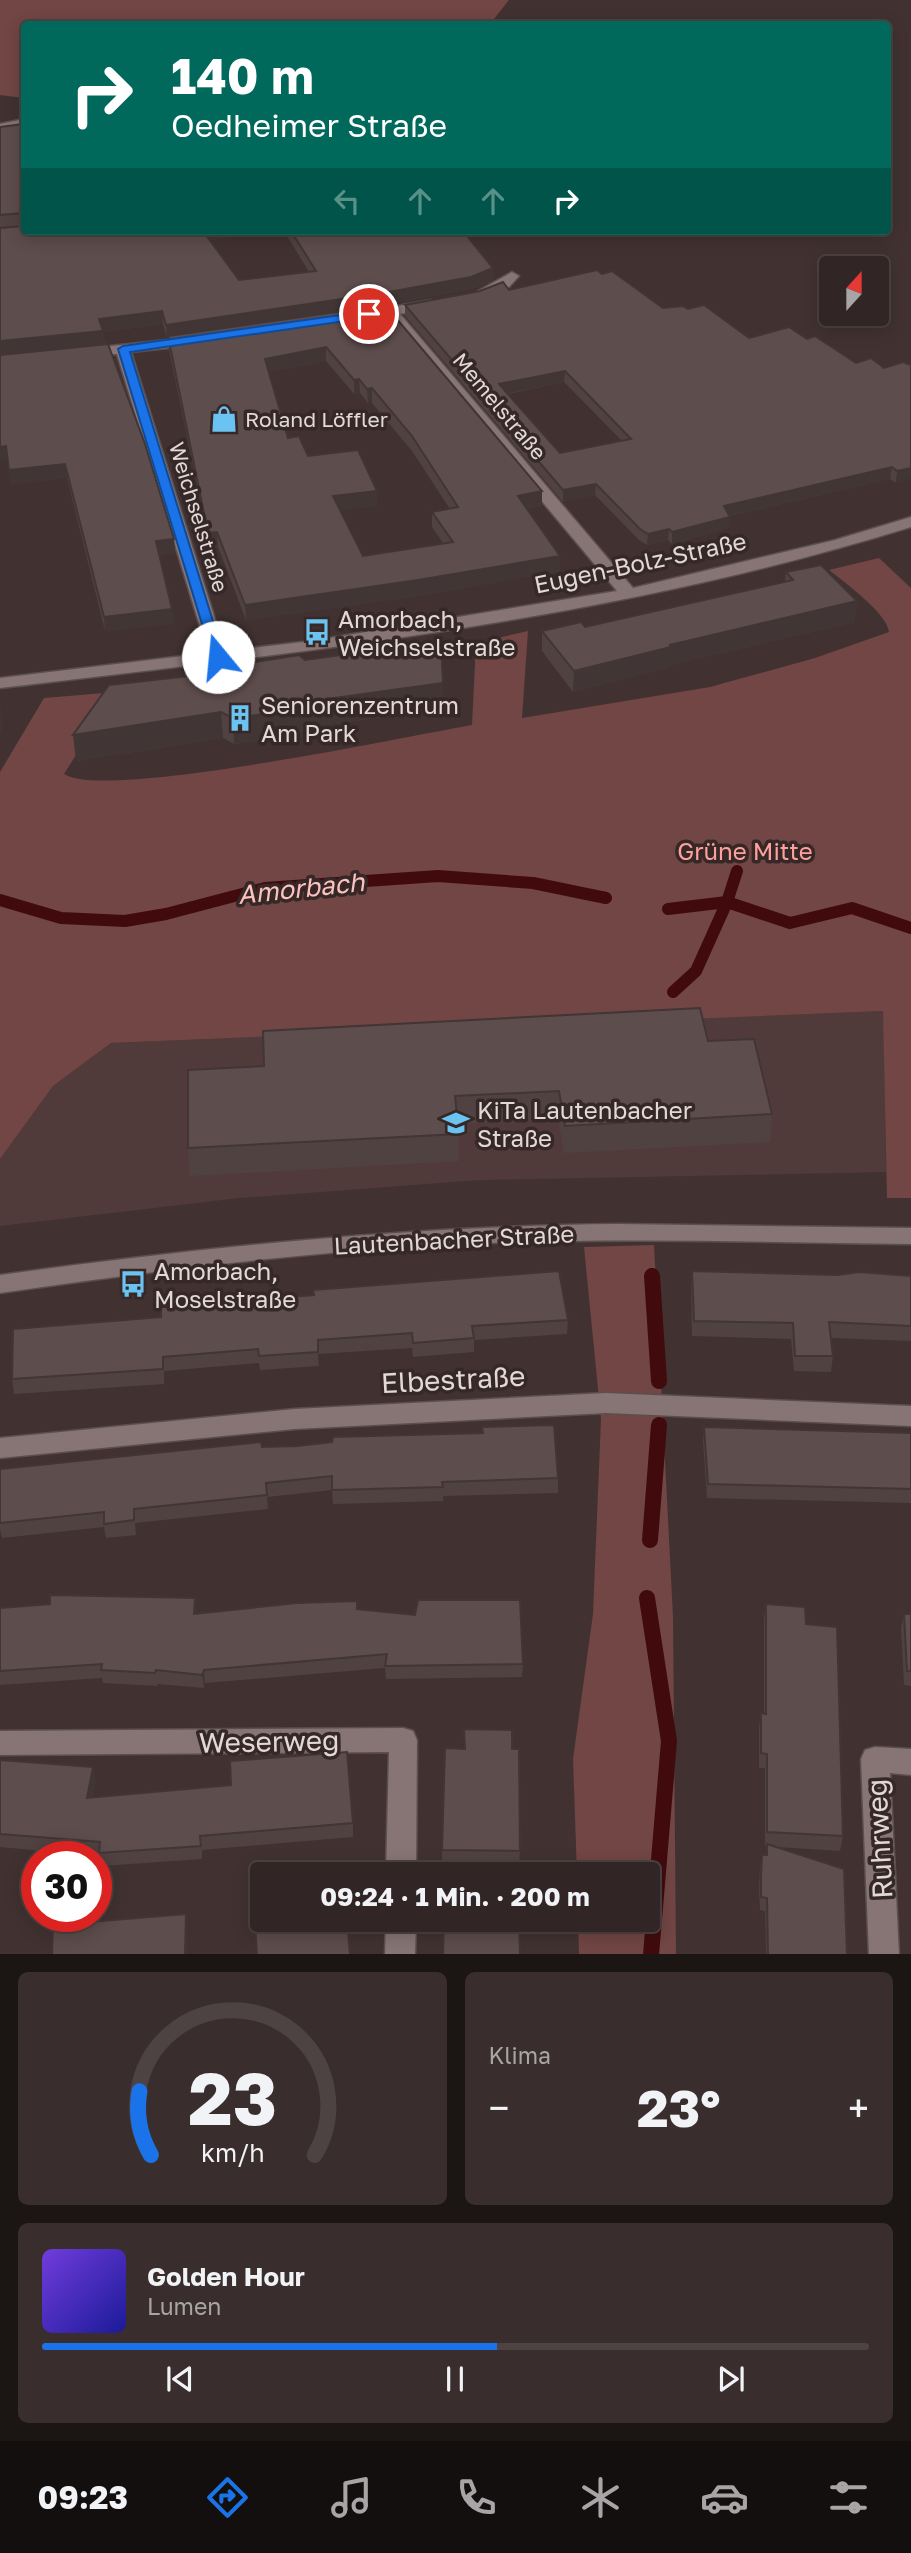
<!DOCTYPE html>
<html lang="de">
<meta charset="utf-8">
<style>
:root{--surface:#312625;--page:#392e2d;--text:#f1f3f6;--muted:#a8a5a7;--line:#4c4342;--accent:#1a73e8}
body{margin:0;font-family:"Golos Text",sans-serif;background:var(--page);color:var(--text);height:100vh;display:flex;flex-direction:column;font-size:26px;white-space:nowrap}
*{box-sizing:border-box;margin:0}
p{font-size:23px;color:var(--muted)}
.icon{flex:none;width:38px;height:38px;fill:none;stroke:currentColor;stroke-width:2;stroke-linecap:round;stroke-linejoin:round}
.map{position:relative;height:1954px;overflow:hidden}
.drawer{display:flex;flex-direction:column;gap:18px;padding:18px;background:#1b1514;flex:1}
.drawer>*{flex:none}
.banner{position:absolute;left:21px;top:21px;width:870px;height:214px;border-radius:7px;box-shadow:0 4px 18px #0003,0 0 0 2px var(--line);background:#00695c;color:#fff;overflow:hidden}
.needle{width:46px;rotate:21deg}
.buttons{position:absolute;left:819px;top:256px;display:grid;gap:14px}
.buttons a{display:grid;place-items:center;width:70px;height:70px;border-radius:7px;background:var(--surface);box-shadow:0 4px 18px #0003,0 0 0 2px var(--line);font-size:35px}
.speed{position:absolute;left:21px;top:1841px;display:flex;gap:14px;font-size:35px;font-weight:700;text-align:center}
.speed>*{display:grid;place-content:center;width:91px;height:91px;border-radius:50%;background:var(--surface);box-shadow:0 4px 18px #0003,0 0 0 2px var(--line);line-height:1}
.speed .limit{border:10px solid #d22;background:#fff;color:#111}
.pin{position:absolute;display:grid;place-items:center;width:60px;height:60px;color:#fff;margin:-30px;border:4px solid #fff;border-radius:50%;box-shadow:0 2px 7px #0007}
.me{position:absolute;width:77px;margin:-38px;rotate:343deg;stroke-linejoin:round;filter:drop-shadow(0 0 5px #0008)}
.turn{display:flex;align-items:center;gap:24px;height:147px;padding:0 35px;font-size:32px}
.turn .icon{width:91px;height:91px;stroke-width:2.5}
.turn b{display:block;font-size:49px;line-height:60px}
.lanes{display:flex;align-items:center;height:66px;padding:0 35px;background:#0003;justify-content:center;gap:35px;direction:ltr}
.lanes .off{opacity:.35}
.big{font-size:52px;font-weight:700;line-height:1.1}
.drawer .widget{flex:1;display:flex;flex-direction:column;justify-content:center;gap:10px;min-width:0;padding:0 24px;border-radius:10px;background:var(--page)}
.drawer .dial{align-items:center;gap:0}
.dial svg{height:182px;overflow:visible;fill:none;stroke:var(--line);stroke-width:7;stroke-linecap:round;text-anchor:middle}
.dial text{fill:var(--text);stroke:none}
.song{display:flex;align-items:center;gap:21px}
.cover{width:84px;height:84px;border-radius:10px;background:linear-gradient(135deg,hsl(260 70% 55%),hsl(240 70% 35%))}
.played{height:7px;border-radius:4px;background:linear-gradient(90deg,var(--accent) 55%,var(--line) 55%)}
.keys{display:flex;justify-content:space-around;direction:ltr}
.heat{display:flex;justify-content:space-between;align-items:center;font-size:38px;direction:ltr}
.drawer .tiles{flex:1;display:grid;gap:18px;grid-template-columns:1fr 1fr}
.widget:last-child{grid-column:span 2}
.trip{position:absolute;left:250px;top:1862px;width:410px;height:70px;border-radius:7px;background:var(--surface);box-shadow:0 4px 18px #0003,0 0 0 2px var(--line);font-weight:700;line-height:70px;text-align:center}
.tab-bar{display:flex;height:112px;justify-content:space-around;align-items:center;background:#140f0f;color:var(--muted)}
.tab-bar .icon{width:49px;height:49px}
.tab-bar .current{color:var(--accent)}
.tab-bar b{font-size:32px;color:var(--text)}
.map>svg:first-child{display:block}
.built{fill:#513b3a}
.green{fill:#714644}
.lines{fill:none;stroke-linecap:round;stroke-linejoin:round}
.stream-far1{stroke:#410b0e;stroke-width:12}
.stream{stroke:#410b0e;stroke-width:16}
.minor-casing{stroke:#5b4f4e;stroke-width:3}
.minor{fill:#867574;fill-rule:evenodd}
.wall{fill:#504241;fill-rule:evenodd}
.shaded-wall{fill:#413635}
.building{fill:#5d4d4c;stroke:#413635;stroke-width:2;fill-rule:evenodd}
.route{fill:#1a73e8;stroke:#114b97;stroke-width:2}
.labels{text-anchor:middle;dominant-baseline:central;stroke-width:7;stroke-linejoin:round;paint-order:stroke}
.far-street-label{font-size:21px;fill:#e2d8d8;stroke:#362827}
.far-poi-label{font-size:21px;fill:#e2d8d8;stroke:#362827;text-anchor:start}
.street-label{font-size:24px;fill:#e2d8d8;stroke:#362827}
.poi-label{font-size:24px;fill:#e2d8d8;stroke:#362827;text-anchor:start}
.park-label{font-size:24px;fill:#fea19d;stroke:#362827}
.water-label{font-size:26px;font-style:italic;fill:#fcc2bf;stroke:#362827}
.near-street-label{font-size:28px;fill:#e2d8d8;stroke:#362827}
</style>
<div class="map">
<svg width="911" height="1955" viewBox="0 0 911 1955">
<rect width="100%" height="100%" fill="#413231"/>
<polygon class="built" points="884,1011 886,1172 479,1180 239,1198 0,1226 0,1159 53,1086 111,1043"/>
<g class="green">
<polygon points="0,0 509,0 490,24 24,24 24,98 0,95"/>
<path d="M 879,558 L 911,588 L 911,1198 L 887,1198 L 883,1011 L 111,1043 L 53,1086 L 0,1159 L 0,772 L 44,698 L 116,692 L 64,774 C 104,801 408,736 472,725 L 476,643 L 528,631 L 522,718 L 710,687 L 815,658 L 889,632 C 887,613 844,582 829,570 Z"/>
<polygon points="654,1245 673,1617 676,1954 579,1954 578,1920 648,1920 648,1874 577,1874 573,1759 593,1614 601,1419 584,1247"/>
</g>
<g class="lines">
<g class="stream-far1">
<polyline points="0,900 61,918 125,921 166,914 265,888 438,876 533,883 606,898"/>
<polyline points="668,909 727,902 790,923 852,908 911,928"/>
<polyline points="673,992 696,971 727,902 737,871"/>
<polyline points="652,1274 652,1278"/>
</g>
<g class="stream">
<polyline points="652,1276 659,1381"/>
<polyline points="650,1540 659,1425"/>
<polyline points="647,1598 669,1741 651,1955"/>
</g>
<defs>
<g id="minor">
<polygon points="24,119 24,127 0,132 0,124"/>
<polygon points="512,272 519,276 509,287 480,298 473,294"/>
<path d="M 431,300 L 436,301 L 436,307 L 400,314 L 633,588 L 835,540 L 911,517 L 911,527 C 616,619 306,652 0,688 L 0,678 L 208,653 L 117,354 L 77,356 L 75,353 L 82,349 L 196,337 L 203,341 L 196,345 L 131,352 L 225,651 L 311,641 L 617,591 L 387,316 L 363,320 L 356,316 L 363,312 Z"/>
<path d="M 617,1224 L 911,1228 L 911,1244 C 754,1242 597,1237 441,1245 C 293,1253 146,1272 0,1293 L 0,1275 C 205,1247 410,1226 617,1224 Z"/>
<polygon points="606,1393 911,1406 911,1426 606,1413 295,1429 0,1458 0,1438 295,1409"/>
<polygon points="403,1728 413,1731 417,1740 416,1874 386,1874 389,1752 0,1755 0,1731"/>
<polygon points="875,1747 911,1749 911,1775 890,1773 899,1955 869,1955 861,1759 865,1750"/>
<polygon points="386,1920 416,1920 415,1955 385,1955"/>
</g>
</defs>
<use href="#minor" class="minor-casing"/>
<use href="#minor" class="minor"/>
</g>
<g class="wall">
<path d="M 24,124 L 24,231 L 264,231 L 210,240 L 239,280 L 309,272 L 284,231 L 376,231 L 380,236 L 417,231 L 463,231 L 493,268 L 493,281 L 471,289 L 385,305 L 542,491 L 542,506 L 527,509 L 560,556 L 560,571 L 418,596 L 246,620 L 218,547 L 210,548 L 169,350 L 168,338 L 167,338 L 163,324 L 103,332 L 105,344 L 0,354 L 0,228 L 24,226 L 0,227 L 0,127 ZM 326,361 L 354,394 L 360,393 L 368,403 L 372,403 L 412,451 L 450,509 L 432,512 L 432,527 L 443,543 L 363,556 L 340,510 L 377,506 L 377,491 L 358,450 L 308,456 L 299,436 L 288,438 L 269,372 Z"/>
<path d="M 602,274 L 663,308 L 688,309 L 749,338 L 807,339 L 856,363 L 884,368 L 911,365 L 896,483 L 890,479 L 729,516 L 729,528 L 672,544 L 668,540 L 647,545 L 639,540 L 595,495 L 563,502 L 405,316 L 405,305 L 509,290 ZM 564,382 L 622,441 L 560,453 L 508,394 Z"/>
<polygon points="0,355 174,539 175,553 159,555 172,609 173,624 105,631 67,478 11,484 8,460"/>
<polygon points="786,572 855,622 670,665 670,667 573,692 542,651 542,631 585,627 785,582"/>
<polygon points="305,660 443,683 443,708 321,726 275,739 234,744 223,738 76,761 207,674"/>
<polygon points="708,1041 772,1114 770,1142 564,1153 558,1118 458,1124 459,1161 190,1176 188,1148 264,1066"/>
<polygon points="692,1271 837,1275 911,1276 911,1341 831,1338 833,1356 831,1372 794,1371 791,1339 692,1336 691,1286"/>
<polygon points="568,1320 567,1334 474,1340 474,1352 413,1357 412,1348 318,1354 319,1366 260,1370 259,1363 164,1371 164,1384 14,1394 12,1379 13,1329"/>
<polygon points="704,1427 911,1433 911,1503 707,1498 703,1441"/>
<polygon points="262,1447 558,1478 558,1493 443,1496 443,1501 333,1504 332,1490 267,1497 268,1509 135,1523 136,1535 106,1538 104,1527 2,1538 0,1529 0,1469"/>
<polygon points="766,1604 806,1624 843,1836 840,1851 777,1847 847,1955 766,1955 765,1911 760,1910 759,1890 760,1868 762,1855 766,1855 767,1846 765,1846 765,1768 759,1768 759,1727 761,1713 764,1713 764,1619"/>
<polygon points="0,1608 197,1611 197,1613 357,1609 523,1664 522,1677 386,1679 385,1668 205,1683 204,1688 158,1684 157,1686 103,1683 102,1678 0,1685"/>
<polygon points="904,1614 911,1614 911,1686 904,1685 901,1628"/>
<polygon points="0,1760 93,1767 95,1781 92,1797 353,1823 353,1837 202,1850 202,1859 102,1866 100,1856 0,1847"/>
<polygon points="442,1850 520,1851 519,1865 442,1864"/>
</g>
<g class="shaded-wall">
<polygon points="202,231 264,231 202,241"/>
<polygon points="493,268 493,281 471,289 390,304 167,338 166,325"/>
<polygon points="162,311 163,324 103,332 105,344 0,354 0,341 99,319"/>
<polygon points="326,347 326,361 266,373 265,359"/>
<polygon points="565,371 564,382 499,395 499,384"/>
<polygon points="359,379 360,393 354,394 354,380"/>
<polygon points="372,388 372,403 368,403 367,389"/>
<polygon points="6,446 8,460 0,461 0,447"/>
<polygon points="65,464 67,478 11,484 9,470"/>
<polygon points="892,467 890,479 723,517 724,506"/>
<polygon points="911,468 911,478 896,483 897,471"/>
<polygon points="596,484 595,495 563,502 563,490"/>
<polygon points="377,491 377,506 334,511 333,496"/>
<polygon points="542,491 542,506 518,511 518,496"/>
<polygon points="730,517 729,528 672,544 672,532"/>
<polygon points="669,529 668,540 647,545 648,534"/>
<polygon points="217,532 218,547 210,548 208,533"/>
<polygon points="174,539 175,553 158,555 156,541"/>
<polygon points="560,556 560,571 418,596 246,620 245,605"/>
<polygon points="857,601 855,622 670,665 670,667 573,692 574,671 670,645"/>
<polygon points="172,609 173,624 105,631 104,617"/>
<polygon points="443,683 443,708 321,726 275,739 234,744 233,718 320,700"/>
<polygon points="1,707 3,728 0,733 0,708"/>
<polygon points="221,712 223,738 76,761 73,735"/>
<polygon points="195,1598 197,1611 195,1627 194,1614"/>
<polygon points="204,1670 205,1683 204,1688 202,1675"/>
<polygon points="93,1767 95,1781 89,1812 87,1798"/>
<polygon points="186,1914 187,1927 187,1955 185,1955"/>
</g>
<g class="building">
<polygon points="24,124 24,215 22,213 0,215 0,127"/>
<polygon points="24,226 24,231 203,231 239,280 316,271 291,231 376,231 380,236 417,231 463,231 493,268 471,277 389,292 166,325 162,311 99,319 103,331 0,341 0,228"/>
<path d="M 597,270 L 602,274 L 612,271 L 663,308 L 683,306 L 688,309 L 704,305 L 749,338 L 789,327 L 807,339 L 815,336 L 856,363 L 871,358 L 884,368 L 903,362 L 911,365 L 911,468 L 897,471 L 892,467 L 724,506 L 730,517 L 672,532 L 669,529 L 648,534 L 640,529 L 596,484 L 563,490 L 405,305 L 480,291 L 503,282 L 509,290 ZM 565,371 L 631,439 L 560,453 L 499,384 Z"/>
<path d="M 385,305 L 542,491 L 518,496 L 560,556 L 418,580 L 245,605 L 217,532 L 208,533 L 168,336 ZM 326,347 L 354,380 L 359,379 L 367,389 L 372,388 L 412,436 L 458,507 L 432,512 L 453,542 L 363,556 L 333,496 L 377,491 L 358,450 L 308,456 L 299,436 L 288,438 L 265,359 Z"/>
<polygon points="108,344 145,444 174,539 156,541 172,609 104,617 65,464 9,470 6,446 0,447 0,355"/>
<polygon points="821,565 857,601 670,645 671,647 574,671 542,631 581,622 585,627 793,580 786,572"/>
<polygon points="441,641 443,683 320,700 273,713 233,718 221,712 73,735 109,685 207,674 249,663 299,655 305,660"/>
<polygon points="700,1008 708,1041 754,1039 772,1114 565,1126 559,1091 455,1096 459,1134 188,1148 188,1070 264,1066 263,1031"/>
<polygon points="559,1271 568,1320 472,1326 474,1338 413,1343 412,1333 318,1340 318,1352 259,1356 258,1349 163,1357 163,1369 12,1379 13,1329 161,1317 161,1307 314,1295 313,1290"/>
<polygon points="692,1271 837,1275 860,1272 911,1276 911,1326 829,1322 833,1356 795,1356 793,1323 694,1321"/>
<polygon points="554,1425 558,1478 442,1482 443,1487 332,1490 332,1476 266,1483 267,1495 134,1509 134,1520 104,1524 104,1512 0,1523 0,1469 261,1442 262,1447 297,1446 332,1442 333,1437 483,1433 482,1427"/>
<polygon points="704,1427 911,1433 911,1489 708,1484"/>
<polygon points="50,1595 195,1598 194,1614 297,1603 357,1601 357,1609 415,1615 418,1600 520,1600 523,1664 385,1666 387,1654 204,1670 202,1675 156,1670 155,1673 101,1670 102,1664 0,1671 0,1608 50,1604"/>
<polygon points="766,1604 805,1607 806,1624 837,1627 843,1836 767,1832 767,1754 761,1753 761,1713 766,1714"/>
<polygon points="904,1614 911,1614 911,1671 907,1671"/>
<polygon points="464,1729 512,1730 512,1749 519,1749 520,1851 442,1850 445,1748 465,1749"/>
<polygon points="347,1752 353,1823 200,1836 201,1846 99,1853 100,1842 0,1834 0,1760 93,1767 87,1798 231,1785 230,1761"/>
<polygon points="767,1844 844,1869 847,1955 768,1955 767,1898 761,1897 761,1876 762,1855 767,1855"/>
<polygon points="186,1914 185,1955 52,1955 53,1925"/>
<polygon points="275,1920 347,1920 350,1955 257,1955 255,1922"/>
<polygon points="444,1920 519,1920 520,1955 443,1955"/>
</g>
<polygon class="route" points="369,311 373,312 373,317 130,352 224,657 213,660 118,349 123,346"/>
<defs>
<symbol id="shop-bare" viewBox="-9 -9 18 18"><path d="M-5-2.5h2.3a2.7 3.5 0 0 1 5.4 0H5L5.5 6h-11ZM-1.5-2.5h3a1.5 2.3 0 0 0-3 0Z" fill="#6ac3f1" stroke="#362827" stroke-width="2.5" paint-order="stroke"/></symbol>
<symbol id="bus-bare" viewBox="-9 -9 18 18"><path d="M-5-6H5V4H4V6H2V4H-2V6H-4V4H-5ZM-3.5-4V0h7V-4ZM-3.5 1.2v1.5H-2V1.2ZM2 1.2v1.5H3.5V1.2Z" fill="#6ac3f1" stroke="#362827" stroke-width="2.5" paint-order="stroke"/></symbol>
<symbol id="building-bare" viewBox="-9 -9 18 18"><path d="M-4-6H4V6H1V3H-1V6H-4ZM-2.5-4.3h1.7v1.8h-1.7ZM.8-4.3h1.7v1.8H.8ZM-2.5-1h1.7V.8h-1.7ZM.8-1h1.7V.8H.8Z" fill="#6ac3f1" stroke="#362827" stroke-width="2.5" paint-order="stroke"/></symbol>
<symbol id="school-bare" viewBox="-9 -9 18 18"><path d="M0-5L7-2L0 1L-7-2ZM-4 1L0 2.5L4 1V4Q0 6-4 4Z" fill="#6ac3f1" stroke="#362827" stroke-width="2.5" paint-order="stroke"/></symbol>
</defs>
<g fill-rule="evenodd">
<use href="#shop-bare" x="205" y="400" width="38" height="38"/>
<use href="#bus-bare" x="298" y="613" width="38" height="38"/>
<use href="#building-bare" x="221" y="699" width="38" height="38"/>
<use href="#school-bare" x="437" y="1104" width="38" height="38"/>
<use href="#bus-bare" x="114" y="1265" width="38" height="38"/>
</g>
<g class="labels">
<g class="far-street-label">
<text transform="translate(500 406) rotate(50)">Memelstraße</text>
<text transform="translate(199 517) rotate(73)">Weichselstraße</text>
</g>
<g class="far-poi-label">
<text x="245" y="419">Roland Löffler</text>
</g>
<g class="street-label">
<text transform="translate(640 562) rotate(-12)">Eugen-Bolz-Straße</text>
<text transform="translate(454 1239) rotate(-3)">Lautenbacher Straße</text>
</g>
<g class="poi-label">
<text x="338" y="618">Amorbach,<tspan x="338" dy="28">Weichselstraße</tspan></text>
<text x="261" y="704">Seniorenzentrum<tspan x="261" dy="28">Am Park</tspan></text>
<text x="477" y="1109">KiTa Lautenbacher<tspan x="477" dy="28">Straße</tspan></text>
<text x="154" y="1270">Amorbach,<tspan x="154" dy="28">Moselstraße</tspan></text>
</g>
<g class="park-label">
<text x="745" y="850">Grüne Mitte</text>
</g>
<g class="water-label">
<text transform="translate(301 888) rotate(-6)">Amorbach</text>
</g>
<g class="near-street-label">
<text transform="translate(453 1379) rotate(-3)">Elbestraße</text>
<text transform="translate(269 1741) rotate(-1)">Weserweg</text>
<text transform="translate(879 1839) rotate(-93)">Ruhrweg</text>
</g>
</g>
</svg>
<div class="buttons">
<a><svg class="needle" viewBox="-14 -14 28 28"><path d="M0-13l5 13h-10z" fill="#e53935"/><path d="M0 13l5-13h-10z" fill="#a8a5a7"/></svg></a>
</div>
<div class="speed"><div class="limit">30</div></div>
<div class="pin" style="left:369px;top:314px;background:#d93025"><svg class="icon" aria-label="arrive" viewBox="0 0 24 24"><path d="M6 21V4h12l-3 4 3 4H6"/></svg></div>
<svg class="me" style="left:218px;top:657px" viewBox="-20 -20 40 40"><circle r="19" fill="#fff"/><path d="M0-13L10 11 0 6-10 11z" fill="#1a73e8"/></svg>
<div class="trip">09:24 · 1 Min. · 200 m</div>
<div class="banner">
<div class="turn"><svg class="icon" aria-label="right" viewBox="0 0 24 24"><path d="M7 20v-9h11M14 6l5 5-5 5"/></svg><div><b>140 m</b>Oedheimer Straße</div></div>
<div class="lanes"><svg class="icon off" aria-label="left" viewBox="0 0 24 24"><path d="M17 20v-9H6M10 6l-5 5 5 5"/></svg><svg class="icon off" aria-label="ahead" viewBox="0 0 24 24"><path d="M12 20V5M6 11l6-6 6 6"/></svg><svg class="icon off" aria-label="ahead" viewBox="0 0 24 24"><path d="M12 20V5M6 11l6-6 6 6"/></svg><svg class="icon" aria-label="right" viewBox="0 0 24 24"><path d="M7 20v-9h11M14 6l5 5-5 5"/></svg></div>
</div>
</div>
<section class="drawer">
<div class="tiles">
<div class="widget dial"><svg viewBox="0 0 100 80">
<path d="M14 69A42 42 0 1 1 86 69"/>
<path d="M14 69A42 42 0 0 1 9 41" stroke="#1a73e8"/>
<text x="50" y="56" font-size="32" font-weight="700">23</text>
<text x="50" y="72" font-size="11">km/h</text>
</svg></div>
<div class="widget"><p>Klima</p>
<div class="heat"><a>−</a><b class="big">23°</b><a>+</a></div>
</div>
<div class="widget">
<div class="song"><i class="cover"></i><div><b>Golden Hour</b><p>Lumen</p></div></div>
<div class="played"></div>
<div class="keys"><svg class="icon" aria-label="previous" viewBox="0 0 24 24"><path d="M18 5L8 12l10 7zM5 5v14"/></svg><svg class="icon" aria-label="pause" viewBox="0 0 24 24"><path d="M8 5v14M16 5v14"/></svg><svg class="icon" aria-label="next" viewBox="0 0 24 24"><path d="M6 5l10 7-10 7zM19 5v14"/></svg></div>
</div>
</div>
</section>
<nav class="tab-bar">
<b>09:23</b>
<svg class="icon current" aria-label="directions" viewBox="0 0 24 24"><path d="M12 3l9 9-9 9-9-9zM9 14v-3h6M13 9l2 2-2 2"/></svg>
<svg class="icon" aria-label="music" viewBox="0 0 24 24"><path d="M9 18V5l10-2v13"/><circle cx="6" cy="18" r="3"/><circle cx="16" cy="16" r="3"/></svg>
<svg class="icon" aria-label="phone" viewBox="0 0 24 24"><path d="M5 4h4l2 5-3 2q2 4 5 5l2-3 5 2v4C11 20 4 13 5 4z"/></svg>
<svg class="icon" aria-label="climate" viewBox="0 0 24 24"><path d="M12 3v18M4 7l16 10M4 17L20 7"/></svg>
<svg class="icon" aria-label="car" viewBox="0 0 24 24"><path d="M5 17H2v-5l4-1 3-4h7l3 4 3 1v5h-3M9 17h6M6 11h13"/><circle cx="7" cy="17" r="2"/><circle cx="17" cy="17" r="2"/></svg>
<svg class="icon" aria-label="filters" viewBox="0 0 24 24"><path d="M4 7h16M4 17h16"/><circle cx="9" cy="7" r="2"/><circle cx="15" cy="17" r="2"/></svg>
</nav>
